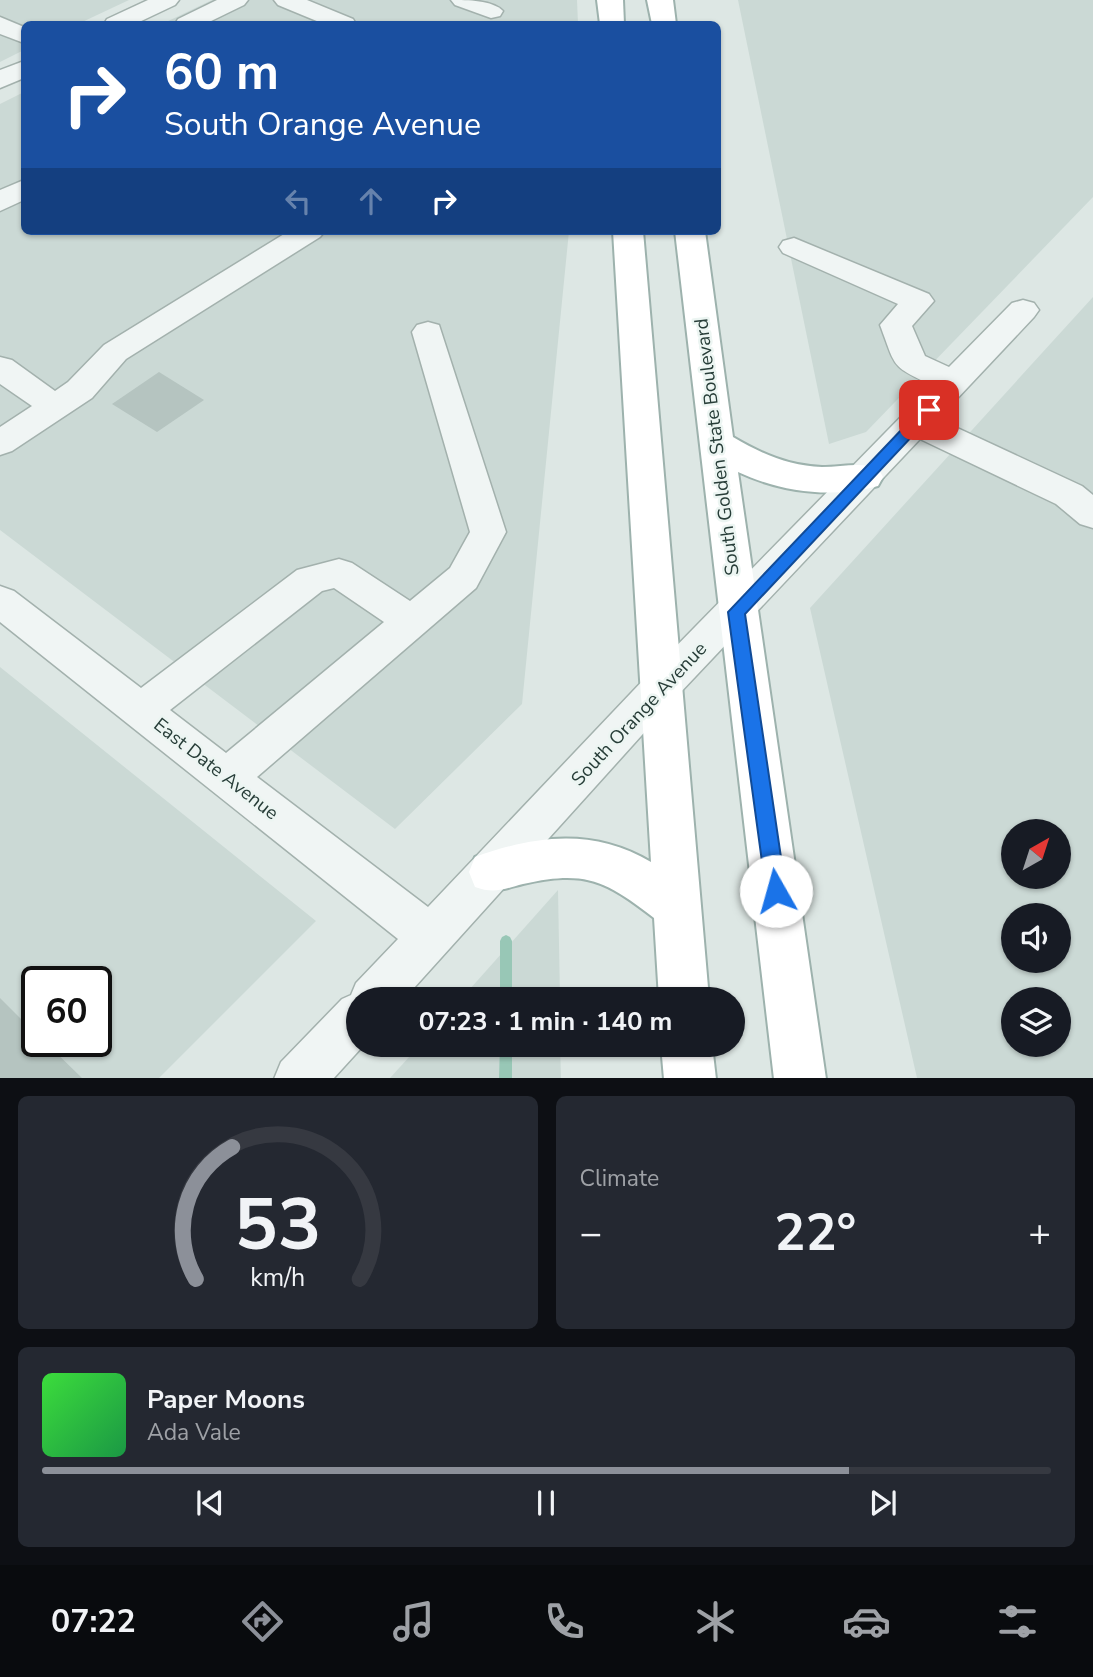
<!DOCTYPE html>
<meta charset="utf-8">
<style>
:root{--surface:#171b24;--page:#242831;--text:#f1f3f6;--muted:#9ea1a6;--line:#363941;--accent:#8c9099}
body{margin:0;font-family:"Nunito Sans",sans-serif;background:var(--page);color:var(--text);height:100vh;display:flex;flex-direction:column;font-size:26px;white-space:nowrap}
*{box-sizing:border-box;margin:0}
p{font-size:23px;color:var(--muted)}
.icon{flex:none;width:38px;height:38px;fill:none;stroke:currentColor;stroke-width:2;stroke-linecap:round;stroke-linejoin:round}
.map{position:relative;height:1078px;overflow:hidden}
.side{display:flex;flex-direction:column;gap:18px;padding:18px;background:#0d0f14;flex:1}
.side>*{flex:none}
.banner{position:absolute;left:21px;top:21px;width:700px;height:214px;border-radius:10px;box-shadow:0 2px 5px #0004;background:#1a4fa0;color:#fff;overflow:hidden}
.needle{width:46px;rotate:39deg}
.fabs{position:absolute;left:1001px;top:819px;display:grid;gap:14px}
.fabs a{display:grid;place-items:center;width:70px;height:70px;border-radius:50%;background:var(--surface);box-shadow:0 2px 5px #0004;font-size:35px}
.speed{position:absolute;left:21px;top:966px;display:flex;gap:14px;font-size:35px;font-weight:700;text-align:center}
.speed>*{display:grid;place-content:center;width:91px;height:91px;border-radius:50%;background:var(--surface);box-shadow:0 2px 5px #0004;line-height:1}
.speed .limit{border:4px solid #111;border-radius:10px;background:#fff;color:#111}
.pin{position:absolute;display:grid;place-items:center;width:60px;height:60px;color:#fff;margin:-30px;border-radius:14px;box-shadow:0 4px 10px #0006}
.me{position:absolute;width:77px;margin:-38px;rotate:353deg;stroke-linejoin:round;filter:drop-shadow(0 0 5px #0008)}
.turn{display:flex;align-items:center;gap:24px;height:147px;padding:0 28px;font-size:32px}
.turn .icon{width:91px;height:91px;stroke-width:2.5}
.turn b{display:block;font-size:49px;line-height:60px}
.lanes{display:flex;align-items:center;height:66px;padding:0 28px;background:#0003;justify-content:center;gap:35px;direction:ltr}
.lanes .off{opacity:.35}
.big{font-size:52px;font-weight:700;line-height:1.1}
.side .tile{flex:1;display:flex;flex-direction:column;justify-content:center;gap:10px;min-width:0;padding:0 24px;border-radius:10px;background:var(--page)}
.side .dial{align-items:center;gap:0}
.dial svg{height:182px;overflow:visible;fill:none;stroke:var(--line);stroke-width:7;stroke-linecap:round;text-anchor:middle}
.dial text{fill:var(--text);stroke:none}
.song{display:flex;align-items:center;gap:21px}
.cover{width:84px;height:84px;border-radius:10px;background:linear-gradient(135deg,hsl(120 70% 55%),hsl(140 70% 35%))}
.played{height:7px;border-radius:4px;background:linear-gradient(90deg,var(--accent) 80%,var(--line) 80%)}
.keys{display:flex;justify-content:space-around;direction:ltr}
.heat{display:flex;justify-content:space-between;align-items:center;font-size:38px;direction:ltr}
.side .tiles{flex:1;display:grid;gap:18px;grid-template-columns:1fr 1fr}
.tile:last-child{grid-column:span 2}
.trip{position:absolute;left:346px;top:987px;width:399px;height:70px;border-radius:35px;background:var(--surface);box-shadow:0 2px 5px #0004;font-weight:700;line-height:70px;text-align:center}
.tabs{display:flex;height:112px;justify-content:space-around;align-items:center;background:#090b0e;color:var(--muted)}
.tabs .icon{width:49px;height:49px}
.tabs .active{color:var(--accent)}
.tabs b{font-size:32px;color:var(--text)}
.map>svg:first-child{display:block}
.built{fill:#cbd9d5;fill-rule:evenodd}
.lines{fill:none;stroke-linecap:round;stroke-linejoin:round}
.stream{fill:#98c7b6;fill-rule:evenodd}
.building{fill:#b5c4c0}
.minor-casing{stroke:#a3b1ad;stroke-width:3}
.major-casing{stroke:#9db2ad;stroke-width:4}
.minor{fill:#f0f5f4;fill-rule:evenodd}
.major{fill:#fff;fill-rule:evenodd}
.route{fill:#1a73e8;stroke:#114b97;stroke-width:2}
.labels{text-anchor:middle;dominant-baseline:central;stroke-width:5;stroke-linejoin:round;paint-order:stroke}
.street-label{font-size:19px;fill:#273d38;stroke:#ecf5f2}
</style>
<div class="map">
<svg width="1093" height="1079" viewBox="0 0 1093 1079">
<rect width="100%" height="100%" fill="#dde7e4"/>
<g class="built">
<polygon points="0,0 129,0 78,24 24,24 24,50 0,62"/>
<polygon points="212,0 577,0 578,24 162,24"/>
<polygon points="738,0 1093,0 1093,197 866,432 829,444"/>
<polygon points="24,92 24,231 569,231 522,704 395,829 0,530 0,104"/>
<path d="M 1093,297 L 1093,1078 L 917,1078 L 810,608 ZM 1013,831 L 1059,831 L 1059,877 L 1013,877 ZM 1013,915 L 1059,915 L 1059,961 L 1013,961 ZM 1013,999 L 1059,999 L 1059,1045 L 1013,1045 Z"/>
<path d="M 0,667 L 316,921 L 159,1078 L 0,1078 ZM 37,982 L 96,982 L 96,1041 L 37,1041 Z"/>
<polygon points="558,890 560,999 461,999"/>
<polygon points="420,1045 560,1045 561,1078 390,1078"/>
</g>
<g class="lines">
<g class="stream">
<polygon points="506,935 510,937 512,941 512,999 500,999 500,941 502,937"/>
<polygon points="500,1045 512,1045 512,1079 499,1079"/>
</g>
</g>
<g class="building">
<polygon points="159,372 204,400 157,432 112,404"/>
<polygon points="0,998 37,1035 37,1041 44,1041 83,1079 0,1079"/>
</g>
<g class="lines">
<defs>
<g id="minor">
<polygon points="148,0 179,0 175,5 135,24 104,24 107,19"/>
<polygon points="217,0 248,0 244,5 205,24 175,24 178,19"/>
<polygon points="274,0 307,0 353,19 356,24 324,24 278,5"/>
<path d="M 451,0 C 468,0 492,0 503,11 L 500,16 L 491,18 L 455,5 Z"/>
<polygon points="0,17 24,27 24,43 0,34"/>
<polygon points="24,61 24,78 0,88 0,70"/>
<polygon points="24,180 24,200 0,211 0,190"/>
<polygon points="289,231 325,231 320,237 126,359 92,398 12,451 0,455 0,427 32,406 0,384 0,357 12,360 55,391 68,382 104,345"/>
<path d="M 794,238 L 929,294 L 934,301 L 912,326 L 925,356 L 949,367 L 1012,303 L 1023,300 L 1034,303 L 1039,310 L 1034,317 L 938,419 L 1082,486 L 1093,495 L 1093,528 L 1080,524 L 1056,504 L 920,439 L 678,695 L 404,999 L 359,999 L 359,1045 L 364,1045 L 333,1079 L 274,1079 L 281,1062 L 342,999 L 351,995 L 356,983 L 398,939 L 0,622 L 0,586 L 14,591 L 141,688 L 297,570 L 339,559 L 352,563 L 410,601 L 450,568 L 470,532 L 412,332 L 417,325 L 428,322 L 439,325 L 506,532 L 476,588 L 257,777 L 428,907 L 650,673 L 932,385 C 890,366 896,367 880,325 L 898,304 L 783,253 L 779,247 L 783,241 ZM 334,588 L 384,622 L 226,753 L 170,710 L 322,591 Z"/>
</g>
<g id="major">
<polygon points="597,0 623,0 624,24 600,24"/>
<polygon points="647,0 673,0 676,24 652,24"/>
<path d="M 613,231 L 643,231 L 709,999 L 659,999 L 654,918 C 605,880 585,870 523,884 C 504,889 494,894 475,887 L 469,872 L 475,857 C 536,835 594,828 651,862 Z"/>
<path d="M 675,231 L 705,231 L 733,437 C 762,454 789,466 822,467 C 842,467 860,462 878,468 L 883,477 L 878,486 C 832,499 781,492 738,472 L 826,1079 L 774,1079 Z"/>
<polygon points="661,1045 712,1045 716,1079 664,1079"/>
</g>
</defs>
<use href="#minor" class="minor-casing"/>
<use href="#major" class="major-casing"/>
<use href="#minor" class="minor"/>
<use href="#major" class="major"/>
</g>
<polygon class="route" points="929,405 936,410 934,413 745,614 786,891 783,897 776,900 769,897 766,891 728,612 924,406"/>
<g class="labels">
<g class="street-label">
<text transform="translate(717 447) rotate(-97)">South Golden State Boulevard</text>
<text transform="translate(639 714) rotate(-47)">South Orange Avenue</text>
<text transform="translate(216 769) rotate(38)">East Date Avenue</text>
</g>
</g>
</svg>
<div class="fabs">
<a><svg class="needle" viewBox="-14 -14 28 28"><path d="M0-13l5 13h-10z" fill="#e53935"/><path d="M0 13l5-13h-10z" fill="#9ea1a6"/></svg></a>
<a><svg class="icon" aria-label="sound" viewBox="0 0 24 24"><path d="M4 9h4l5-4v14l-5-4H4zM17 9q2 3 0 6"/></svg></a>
<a><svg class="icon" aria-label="layers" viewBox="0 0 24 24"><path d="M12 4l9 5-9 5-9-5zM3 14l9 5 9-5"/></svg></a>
</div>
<div class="speed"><div class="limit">60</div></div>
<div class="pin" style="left:929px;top:410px;background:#d93025"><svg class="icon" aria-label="arrive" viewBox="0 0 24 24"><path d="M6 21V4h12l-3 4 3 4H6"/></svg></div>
<svg class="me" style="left:776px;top:891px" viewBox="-20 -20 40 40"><circle r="19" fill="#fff"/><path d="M0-13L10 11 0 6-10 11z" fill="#1a73e8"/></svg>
<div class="trip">07:23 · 1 min · 140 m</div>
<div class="banner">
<div class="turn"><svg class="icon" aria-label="right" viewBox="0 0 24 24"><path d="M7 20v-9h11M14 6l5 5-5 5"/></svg><div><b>60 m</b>South Orange Avenue</div></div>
<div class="lanes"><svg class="icon off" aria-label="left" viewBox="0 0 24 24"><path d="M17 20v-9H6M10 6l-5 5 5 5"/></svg><svg class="icon off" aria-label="ahead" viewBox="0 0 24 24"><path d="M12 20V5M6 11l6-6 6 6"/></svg><svg class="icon" aria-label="right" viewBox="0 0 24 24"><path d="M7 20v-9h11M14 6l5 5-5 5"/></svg></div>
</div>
</div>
<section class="side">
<div class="tiles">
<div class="tile dial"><svg viewBox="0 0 100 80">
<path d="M14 69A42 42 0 1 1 86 69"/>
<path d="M14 69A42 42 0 0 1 30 11" stroke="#8c9099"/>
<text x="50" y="56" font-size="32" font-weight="700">53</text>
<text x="50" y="72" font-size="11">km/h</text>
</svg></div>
<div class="tile"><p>Climate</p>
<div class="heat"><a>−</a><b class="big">22°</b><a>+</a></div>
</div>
<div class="tile">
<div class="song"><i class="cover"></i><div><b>Paper Moons</b><p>Ada Vale</p></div></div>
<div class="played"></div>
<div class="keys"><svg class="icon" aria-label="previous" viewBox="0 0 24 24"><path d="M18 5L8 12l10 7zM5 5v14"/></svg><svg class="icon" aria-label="pause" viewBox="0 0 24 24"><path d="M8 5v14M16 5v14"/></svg><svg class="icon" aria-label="next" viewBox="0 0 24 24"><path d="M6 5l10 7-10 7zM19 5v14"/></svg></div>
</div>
</div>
</section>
<nav class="tabs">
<b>07:22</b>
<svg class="icon active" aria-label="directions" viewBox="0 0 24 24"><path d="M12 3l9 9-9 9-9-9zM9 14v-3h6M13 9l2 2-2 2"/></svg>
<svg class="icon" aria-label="music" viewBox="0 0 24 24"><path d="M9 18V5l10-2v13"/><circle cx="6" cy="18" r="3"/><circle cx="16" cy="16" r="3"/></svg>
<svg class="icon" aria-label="phone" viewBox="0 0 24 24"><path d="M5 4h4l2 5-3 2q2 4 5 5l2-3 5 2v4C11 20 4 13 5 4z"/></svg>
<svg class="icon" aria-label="climate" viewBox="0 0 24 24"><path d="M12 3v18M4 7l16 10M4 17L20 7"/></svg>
<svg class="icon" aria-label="car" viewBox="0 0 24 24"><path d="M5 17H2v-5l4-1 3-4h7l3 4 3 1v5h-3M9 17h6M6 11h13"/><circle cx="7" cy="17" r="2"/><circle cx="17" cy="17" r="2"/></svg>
<svg class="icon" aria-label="filters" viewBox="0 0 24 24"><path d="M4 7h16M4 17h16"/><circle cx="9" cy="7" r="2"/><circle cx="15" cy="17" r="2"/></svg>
</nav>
